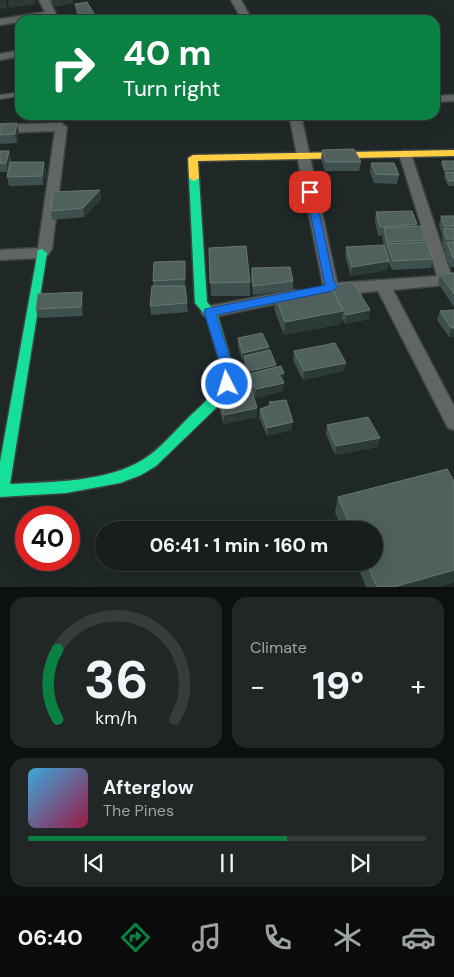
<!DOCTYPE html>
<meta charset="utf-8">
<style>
:root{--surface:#181e1d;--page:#212726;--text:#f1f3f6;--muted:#9fa2a4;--line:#363c3b;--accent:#0b8043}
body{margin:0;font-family:"DM Sans",sans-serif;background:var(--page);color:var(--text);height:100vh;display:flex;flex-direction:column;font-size:19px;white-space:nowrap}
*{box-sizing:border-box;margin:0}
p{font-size:16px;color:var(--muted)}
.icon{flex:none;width:28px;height:28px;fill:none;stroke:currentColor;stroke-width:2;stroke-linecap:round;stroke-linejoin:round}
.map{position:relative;height:587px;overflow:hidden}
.sheet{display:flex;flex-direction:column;gap:10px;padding:10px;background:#0d1010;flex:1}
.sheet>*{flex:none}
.hud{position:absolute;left:15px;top:15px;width:425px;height:105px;border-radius:15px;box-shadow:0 5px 20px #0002,0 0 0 1px var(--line);background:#0b8043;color:#fff;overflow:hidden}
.speed{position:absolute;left:15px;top:506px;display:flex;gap:10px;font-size:25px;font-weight:700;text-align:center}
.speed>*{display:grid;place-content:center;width:65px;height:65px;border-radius:50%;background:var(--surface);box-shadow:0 5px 20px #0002,0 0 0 1px var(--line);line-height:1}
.speed .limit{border:8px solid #d22;background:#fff;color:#111}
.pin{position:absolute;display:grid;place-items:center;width:42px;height:42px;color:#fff;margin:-21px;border-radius:10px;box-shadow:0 2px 8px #0006}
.me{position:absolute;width:55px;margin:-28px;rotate:355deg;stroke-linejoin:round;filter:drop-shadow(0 0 4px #0008)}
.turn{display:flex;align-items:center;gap:18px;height:105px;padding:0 25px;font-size:22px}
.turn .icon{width:65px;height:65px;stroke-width:2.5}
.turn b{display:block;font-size:35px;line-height:42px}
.big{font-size:38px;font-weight:800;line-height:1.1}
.sheet .card{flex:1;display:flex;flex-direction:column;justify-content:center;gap:8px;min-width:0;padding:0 18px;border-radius:15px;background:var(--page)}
.sheet .dial{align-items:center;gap:0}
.dial svg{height:130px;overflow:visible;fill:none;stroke:var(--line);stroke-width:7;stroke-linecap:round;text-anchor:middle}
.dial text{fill:var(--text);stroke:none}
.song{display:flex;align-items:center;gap:15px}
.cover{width:60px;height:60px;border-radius:8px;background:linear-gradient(135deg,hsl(200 70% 55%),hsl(340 70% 35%))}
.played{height:5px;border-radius:2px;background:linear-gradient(90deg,var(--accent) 65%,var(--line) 65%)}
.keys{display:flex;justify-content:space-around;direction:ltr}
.heat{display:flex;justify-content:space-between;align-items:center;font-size:28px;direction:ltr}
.sheet .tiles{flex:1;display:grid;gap:10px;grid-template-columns:1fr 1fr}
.card:last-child{grid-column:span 2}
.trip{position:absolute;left:95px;top:521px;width:288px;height:50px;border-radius:25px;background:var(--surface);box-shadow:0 5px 20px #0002,0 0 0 1px var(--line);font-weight:800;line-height:50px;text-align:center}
.tabs{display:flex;height:80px;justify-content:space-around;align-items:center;background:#0a0c0c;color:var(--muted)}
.tabs .icon{width:35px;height:35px}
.tabs .selected{color:var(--accent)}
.tabs b{font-size:22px;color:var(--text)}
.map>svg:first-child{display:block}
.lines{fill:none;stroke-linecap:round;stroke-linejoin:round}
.lane-casing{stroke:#3d4443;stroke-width:2}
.street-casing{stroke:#3d4443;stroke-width:3}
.fast-casing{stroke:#3d4443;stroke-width:3}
.slow-casing{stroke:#3d4443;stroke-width:3}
.lane{fill:#616665;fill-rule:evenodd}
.street{fill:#616665;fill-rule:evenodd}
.fast{fill:#16e098;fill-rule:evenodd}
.slow{fill:#ffcf43;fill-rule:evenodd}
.wall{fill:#3e504d}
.shaded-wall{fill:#2b3937}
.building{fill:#50605d;stroke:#667673}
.route{fill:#1a73e8;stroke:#114b97}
</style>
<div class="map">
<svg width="454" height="587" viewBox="0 0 454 587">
<rect width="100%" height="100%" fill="#202827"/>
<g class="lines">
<defs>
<polygon id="lane" points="20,92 20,96 0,99 0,95"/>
<g id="street">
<polygon points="39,0 49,0 56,14 54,16 20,20 20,22 0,25 0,19 45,12"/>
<polygon points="231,0 241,0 252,20 242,20"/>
<polygon points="20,50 20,56 0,60 0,54"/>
<polygon points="454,95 454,101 435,102 435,96"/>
<path d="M 289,115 L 301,115 L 337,282 L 338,283 L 437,276 L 399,154 L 405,150 L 411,154 L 451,274 L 454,274 L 454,284 L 393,290 L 454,406 L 454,430 L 448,428 L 378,291 C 365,292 330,298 323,285 Z"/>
<polygon points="61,123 67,127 52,249 47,256 42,258 0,260 0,250 38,248 55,131 0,133 0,125"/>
<polygon points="294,290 299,291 302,295 299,299 209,318 204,316 201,312 204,308 209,306"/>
</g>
<path id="fast" d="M 194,175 L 199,178 L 207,302 L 217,314 L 235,373 L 233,384 L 216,408 L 156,466 L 141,475 L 120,483 L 66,493 L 0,497 L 0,462 L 38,250 L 42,249 L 47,253 L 10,484 C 51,482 109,482 144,459 C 160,449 175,431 189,417 C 202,405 219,391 223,373 L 206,316 L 195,303 L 189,178 Z"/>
<polygon id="slow" points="454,150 454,156 198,161 199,178 194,181 189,178 188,158 193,155"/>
</defs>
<use href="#lane" class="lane-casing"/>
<use href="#street" class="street-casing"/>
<use href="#fast" class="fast-casing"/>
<use href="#slow" class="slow-casing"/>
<use href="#lane" class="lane"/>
<use href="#street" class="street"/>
<use href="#fast" class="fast"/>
<use href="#slow" class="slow"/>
</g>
<g class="wall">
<polygon points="49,0 73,0 73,3 53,7"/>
<polygon points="75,4 94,14 95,19 97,20 80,20 76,12"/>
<polygon points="0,124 19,132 17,143 0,144"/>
<polygon points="322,150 361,162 359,171 325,171 321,159"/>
<polygon points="0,151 9,151 11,160 8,172 0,172"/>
<polygon points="442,161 454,161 454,186 448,186 444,177 445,174 441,165"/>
<polygon points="371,163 399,175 397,184 374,183 370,172"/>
<polygon points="46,171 43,185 9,186 7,177"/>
<polygon points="100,190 101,199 84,217 52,220 51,211"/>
<polygon points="376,212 417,224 417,226 426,240 425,242 433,259 431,268 392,270 389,263 387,270 351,276 345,256 346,247 385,249 382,237 383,235 378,236 375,221"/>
<polygon points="441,216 454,216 454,267 450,267 444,251 445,248 443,248 442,237 442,235 439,225"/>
<polygon points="209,248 250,282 250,296 211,296"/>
<polygon points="185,261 185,288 188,312 151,315 150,306 153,286 153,281"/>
<polygon points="252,268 293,281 293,290 253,295 251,277"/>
<polygon points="454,273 454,307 438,283 440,274"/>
<polygon points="331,285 369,319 345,324 342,318 341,324 284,335 274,309 275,296 331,288"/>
<polygon points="82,292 83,301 83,316 38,318 36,309"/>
<polygon points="454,310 454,337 449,337 437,320 440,311"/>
<polygon points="238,338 269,347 269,350 276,365 276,367 284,373 283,391 255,398 249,383 249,379 244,365 244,361 243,362 238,347"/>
<polygon points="294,351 346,363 344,371 303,380 293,360"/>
<polygon points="218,397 257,408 257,417 224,424 218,406"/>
<polygon points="269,402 292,430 267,436 259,417 260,409 269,406"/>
<polygon points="327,425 378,447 335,455 326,434"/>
<polygon points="338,497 454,582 438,587 366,587 356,562 374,562 374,530 342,530 335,512"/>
</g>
<g class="shaded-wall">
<polygon points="6,0 7,8 0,9 0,1"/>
<polygon points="8,0 35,0 36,4 9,8"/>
<polygon points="52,0 73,0 73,3 53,7"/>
<polygon points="94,14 95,20 81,20 80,16"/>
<polygon points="17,123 19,132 17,143 15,134"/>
<polygon points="9,151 11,160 8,172 6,163"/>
<polygon points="44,162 46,171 43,185 42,176"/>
<polygon points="100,190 101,199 84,217 83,208"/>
<polygon points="389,261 387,270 351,276 352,267"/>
<polygon points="82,292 83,301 83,316 81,307"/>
<polygon points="370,310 369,319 345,324 346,315"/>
<polygon points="343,311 341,324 284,335 285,322"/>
<polygon points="451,328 454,328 454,337 449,337"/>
<polygon points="269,347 268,356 244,356 244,361 243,362 243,353"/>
<polygon points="346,363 344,371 303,380 304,371"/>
<polygon points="276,365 275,373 249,374 248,379 249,371"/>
<polygon points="284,373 283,391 255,398 256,389 279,375"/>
<polygon points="257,408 257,417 224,424 224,415"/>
<polygon points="293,422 292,430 267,436 267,428"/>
<polygon points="380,438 378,447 335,455 336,446"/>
<polygon points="454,570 454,582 438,587 394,587"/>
</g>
<g class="building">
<polygon points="87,2 94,14 80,16 75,4"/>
<polygon points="17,123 15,134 0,135 0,124"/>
<polygon points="354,149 361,162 326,162 322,150"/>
<polygon points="0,151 9,151 6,163 0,163"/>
<polygon points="442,161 454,161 454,169 445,170"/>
<polygon points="10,162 44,162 42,176 7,177"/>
<polygon points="371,163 394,163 399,175 376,174"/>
<polygon points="454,172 454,181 449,181 445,173"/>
<polygon points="100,190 83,208 51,211 53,192"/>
<polygon points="412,211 417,224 380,227 376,212"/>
<polygon points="441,216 454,216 454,226 444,226"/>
<polygon points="421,226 426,240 387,242 384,228"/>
<polygon points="444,228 454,229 454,239 446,239"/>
<polygon points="427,242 433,259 393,261 387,244"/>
<polygon points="447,242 454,242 454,258 453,258"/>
<polygon points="384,245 389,261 352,267 346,247"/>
<polygon points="246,246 250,282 210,283 209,248"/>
<polygon points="185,261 185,279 153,281 154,262"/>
<polygon points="290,267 293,281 253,286 252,268"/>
<polygon points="454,273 454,294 440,274"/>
<polygon points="353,282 370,310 346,315 331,285"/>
<polygon points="152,286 185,286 187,303 150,306"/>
<polygon points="331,288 343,311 285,322 275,296"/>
<polygon points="82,292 81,307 36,309 38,294"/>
<polygon points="454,310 454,328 451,328 440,311"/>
<polygon points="262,333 269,347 243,353 238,338"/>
<polygon points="335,343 346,363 304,371 294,351"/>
<polygon points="270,350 276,365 249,371 244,356"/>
<polygon points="281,366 284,373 279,375 284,383 256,389 249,374"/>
<polygon points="252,391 257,408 224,415 218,397"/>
<polygon points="286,400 293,422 267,428 260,409 271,405 269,402"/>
<polygon points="368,417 380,438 336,446 327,425"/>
<polygon points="447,469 454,481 454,570 394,587 377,587 366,562 374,562 374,530 352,530 338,497"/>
</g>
<polygon class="route" points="310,189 315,192 334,282 338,287 332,291 216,315 235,373 232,387 223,387 221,384 223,373 204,312 205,309 325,285 306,192"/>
</svg>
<div class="speed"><div class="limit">40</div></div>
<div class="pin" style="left:310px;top:192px;background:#d93025"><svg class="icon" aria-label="arrive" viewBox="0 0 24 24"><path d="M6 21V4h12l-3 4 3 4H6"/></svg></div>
<svg class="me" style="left:227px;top:384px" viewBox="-20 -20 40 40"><circle r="17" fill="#1a73e8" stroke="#fff" stroke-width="3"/><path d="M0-11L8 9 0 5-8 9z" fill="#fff"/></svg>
<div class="trip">06:41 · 1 min · 160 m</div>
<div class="hud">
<div class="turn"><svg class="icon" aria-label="right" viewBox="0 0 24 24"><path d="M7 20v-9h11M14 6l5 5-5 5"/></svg><div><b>40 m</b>Turn right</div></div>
</div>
</div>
<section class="sheet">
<div class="tiles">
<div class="card dial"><svg viewBox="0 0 100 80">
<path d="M14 69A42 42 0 1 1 86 69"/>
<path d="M14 69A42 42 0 0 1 14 26" stroke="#0b8043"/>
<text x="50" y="56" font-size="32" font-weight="700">36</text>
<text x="50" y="72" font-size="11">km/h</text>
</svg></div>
<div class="card"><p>Climate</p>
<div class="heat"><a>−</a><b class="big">19°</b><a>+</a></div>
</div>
<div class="card">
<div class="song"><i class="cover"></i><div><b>Afterglow</b><p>The Pines</p></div></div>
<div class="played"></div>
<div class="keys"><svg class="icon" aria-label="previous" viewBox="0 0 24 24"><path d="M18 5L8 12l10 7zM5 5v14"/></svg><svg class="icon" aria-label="pause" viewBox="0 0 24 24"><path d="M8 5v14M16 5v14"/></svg><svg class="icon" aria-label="next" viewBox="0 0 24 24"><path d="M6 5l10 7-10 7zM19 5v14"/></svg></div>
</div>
</div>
</section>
<nav class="tabs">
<b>06:40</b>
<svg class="icon selected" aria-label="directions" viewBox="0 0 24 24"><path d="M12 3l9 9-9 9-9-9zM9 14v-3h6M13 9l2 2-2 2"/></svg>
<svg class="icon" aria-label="music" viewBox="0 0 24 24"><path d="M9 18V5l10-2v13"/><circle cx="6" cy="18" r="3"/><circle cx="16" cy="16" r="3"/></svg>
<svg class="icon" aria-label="phone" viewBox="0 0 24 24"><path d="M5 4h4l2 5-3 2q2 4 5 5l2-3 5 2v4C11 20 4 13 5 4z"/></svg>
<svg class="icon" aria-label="climate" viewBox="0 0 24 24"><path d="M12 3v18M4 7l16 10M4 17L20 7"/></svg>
<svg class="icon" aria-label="car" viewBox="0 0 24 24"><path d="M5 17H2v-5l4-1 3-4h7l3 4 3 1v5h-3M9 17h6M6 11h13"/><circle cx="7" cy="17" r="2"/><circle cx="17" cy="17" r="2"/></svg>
</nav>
